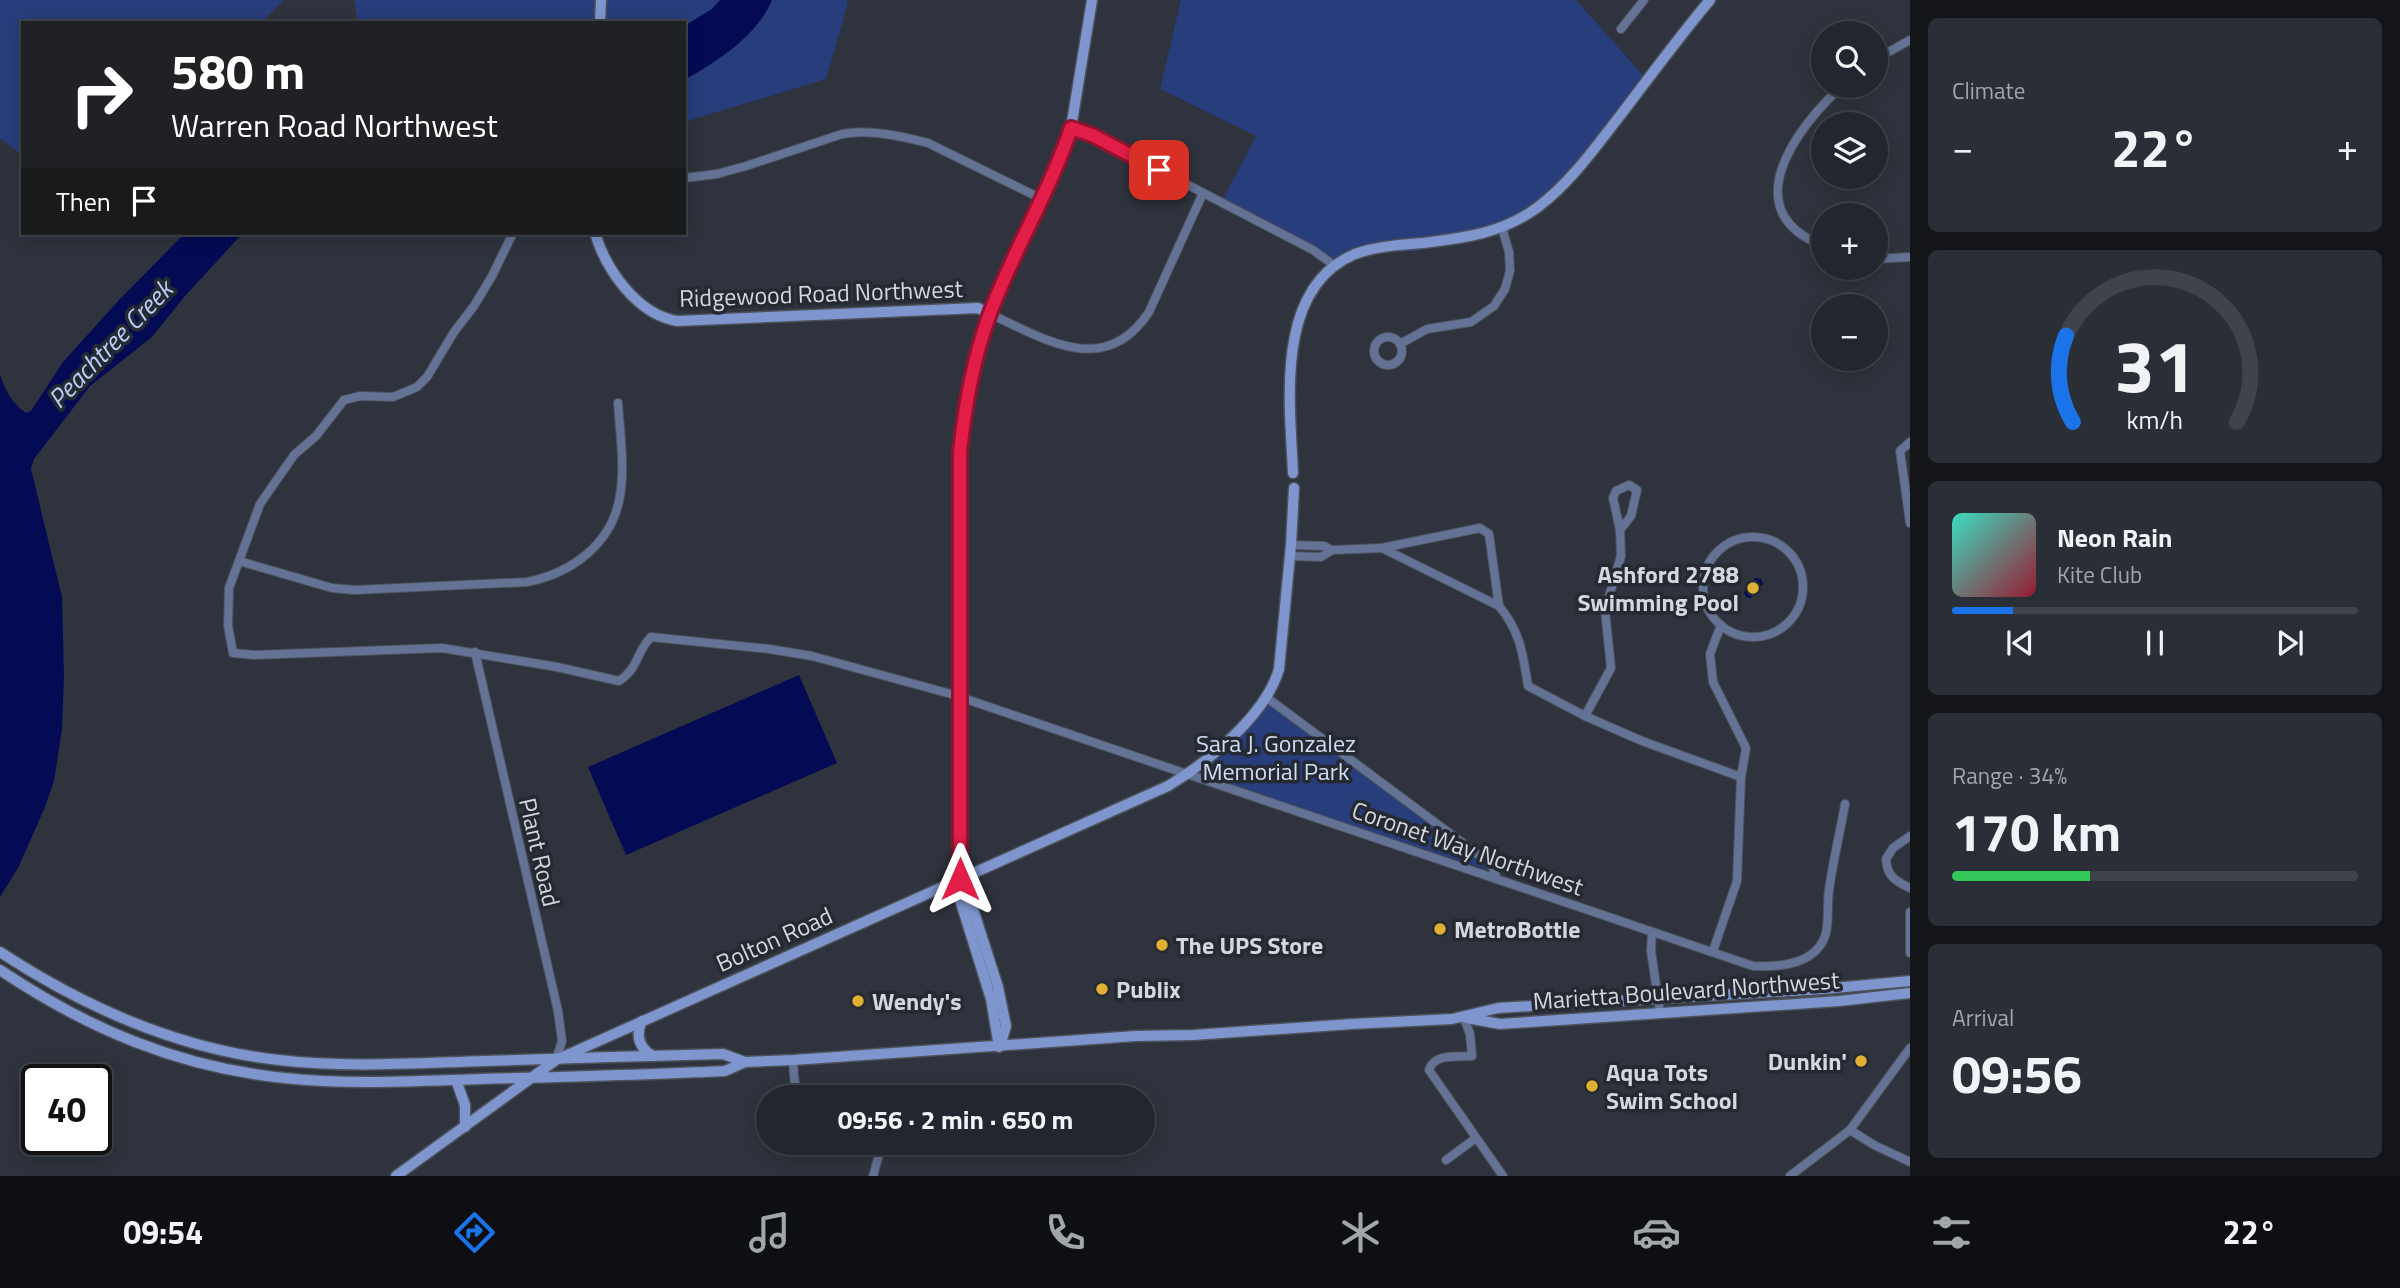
<!DOCTYPE html>
<meta charset="utf-8">
<style>
:root{--surface:#22262e;--page:#2a2e36;--text:#f1f3f6;--muted:#a2a5aa;--line:#3f434a;--accent:#1a73e8}
body{margin:0;font-family:"Titillium Web",sans-serif;background:var(--page);color:var(--text);height:100vh;display:flex;flex-direction:column;font-size:26px;white-space:nowrap}
*{box-sizing:border-box;margin:0}
p{font-size:23px;color:var(--muted)}
.icon{flex:none;width:38px;height:38px;fill:none;stroke:currentColor;stroke-width:2;stroke-linecap:round;stroke-linejoin:round}
.map{position:relative;flex:1;overflow:hidden}
.sheet{display:flex;flex-direction:column;gap:18px;padding:18px;background:#131519;width:490px}
.sheet>*{flex:none}
.banner{position:absolute;left:21px;top:21px;width:665px;height:214px;border-radius:0px;box-shadow:0 4px 18px #0003,0 0 0 2px var(--line);background:#202124;color:#fff;overflow:hidden}
.controls{position:absolute;left:1811px;top:21px;display:grid;gap:14px}
.controls a{display:grid;place-items:center;width:77px;height:77px;border-radius:50%;background:var(--surface);box-shadow:0 4px 18px #0003,0 0 0 2px var(--line);font-size:35px}
.speed{position:absolute;left:21px;top:1064px;display:flex;gap:14px;font-size:35px;font-weight:700;text-align:center}
.speed>*{display:grid;place-content:center;width:91px;height:91px;border-radius:50%;background:var(--surface);box-shadow:0 4px 18px #0003,0 0 0 2px var(--line);line-height:1}
.speed .limit{border:4px solid #111;border-radius:10px;background:#fff;color:#111}
.pin{position:absolute;display:grid;place-items:center;width:60px;height:60px;color:#fff;margin:-30px;border-radius:14px;box-shadow:0 4px 10px #0006}
.me{position:absolute;width:77px;margin:-38px;rotate:0deg;stroke-linejoin:round;filter:drop-shadow(0 0 5px #0008)}
.turn{display:flex;align-items:center;gap:24px;height:147px;padding:0 35px;font-size:32px}
.turn .icon{width:91px;height:91px;stroke-width:2.5}
.turn b{display:block;font-size:49px;line-height:60px}
.then{display:flex;align-items:center;height:66px;padding:0 35px;background:#0003;gap:14px;font-size:26px}
.big{font-size:52px;font-weight:700;line-height:1.1}
.sheet .tile{flex:1;display:flex;flex-direction:column;justify-content:center;gap:10px;min-width:0;padding:0 24px;border-radius:10px;background:var(--page)}
.sheet .dial{align-items:center;gap:0}
.dial svg{height:182px;overflow:visible;fill:none;stroke:var(--line);stroke-width:7;stroke-linecap:round;text-anchor:middle}
.dial text{fill:var(--text);stroke:none}
.song{display:flex;align-items:center;gap:21px}
.cover{width:84px;height:84px;border-radius:10px;background:linear-gradient(135deg,hsl(170 70% 55%),hsl(350 70% 35%))}
.played{height:7px;border-radius:4px;background:linear-gradient(90deg,var(--accent) 15%,var(--line) 15%)}
.keys{display:flex;justify-content:space-around;direction:ltr}
.heat{display:flex;justify-content:space-between;align-items:center;font-size:38px;direction:ltr}
.charge{height:10px;border-radius:5px;background:linear-gradient(90deg,#34c759 34%,var(--line) 0)}
.trip{position:absolute;left:756px;top:1085px;width:399px;height:70px;border-radius:35px;background:var(--surface);box-shadow:0 4px 18px #0003,0 0 0 2px var(--line);font-weight:700;line-height:70px;text-align:center}
.dock{display:flex;height:112px;justify-content:space-around;align-items:center;background:#0e0f12;color:var(--muted)}
.dock .icon{width:49px;height:49px}
.dock .active{color:var(--accent)}
.dock b{font-size:32px;color:var(--text)}
main{display:flex;flex:1;min-height:0}
.map>svg:first-child{display:block}
.green{fill:#283d7b}
.water{fill:#050a55}
.lines{fill:none;stroke-linecap:round;stroke-linejoin:round}
.street-casing{stroke:#4c515a;stroke-width:10}
.secondary-casing{stroke:#4c515a;stroke-width:13}
.street{stroke:#637295;stroke-width:8}
.secondary{stroke:#7e95cd;stroke-width:10}
.route-casing{stroke:#92132f;stroke-width:18}
.route{stroke:#e11d48;stroke-width:12}
.poi-dot{fill:#dfb034;stroke:#242932;stroke-width:2.5}
.labels{text-anchor:middle;dominant-baseline:central;stroke-width:7;stroke-linejoin:round;paint-order:stroke}
.street-label{font-size:24px;fill:#d4d7dd;stroke:#242932}
.poi-label{font-size:24px;font-weight:bold;fill:#d4d7dd;stroke:#242932;text-anchor:start}
.park-label{font-size:24px;fill:#d2dcf2;stroke:#242932}
.water-label{font-size:26px;font-style:italic;fill:#bccef9;stroke:#242932}
</style>
<main>
<div class="map">
<svg width="1910" height="1176" viewBox="0 0 1910 1176">
<rect width="100%" height="100%" fill="#2e333d"/>
<g class="green">
<polygon points="0,0 284,0 261,23 23,23 23,156 0,138"/>
<polygon points="354,0 846,0 848,3 826,79 684,122 684,23 358,23"/>
<polygon points="1181,0 1576,0 1650,83 1566,185 1507,234 1417,251 1380,253 1353,258 1336,271 1319,249 1222,201 1256,136 1160,89"/>
<polygon points="1266,697 1495,872 1188,774"/>
</g>
<g class="water">
<path d="M 720,0 L 772,0 C 757,36 717,62 684,80 L 684,26 L 712,9 Z"/>
<path d="M 185,233 L 243,233 L 185,296 L 152,337 L 90,386 L 34,459 L 31,469 L 62,597 L 64,676 L 62,729 L 54,781 L 45,807 L 18,868 L 0,897 L 0,375 C 6,391 12,404 26,413 L 31,411 L 63,362 L 118,301 Z"/>
<polygon points="1755,578 1761,579 1763,584 1751,598 1746,597 1744,592"/>
<polygon points="799,675 837,763 626,855 588,767"/>
</g>
<g class="lines">
<defs>
<g id="street">
<polyline points="1621,29 1644,0"/>
<polyline points="1876,59 1910,40"/>
<polyline points="1071,128 1092,135 1313,250 1335,266"/>
<path d="M 684,178 L 717,174 L 746,166 L 842,134 C 870,129 901,136 928,143 L 1042,199"/>
<path d="M 513,233 L 492,276 L 474,306 L 454,332 L 427,377 L 417,387 L 393,397 L 360,396 L 344,400 L 316,436 L 294,455 L 260,504 L 229,588 L 228,626 L 233,653 L 254,655 L 442,648 L 557,667 L 619,681 C 639,668 636,652 651,637 L 769,649 L 812,656 L 951,694 L 1753,966 C 1780,967 1817,965 1826,933 C 1829,920 1827,904 1829,890 C 1833,861 1840,833 1845,804"/>
<path d="M 1824,246 C 1734,212 1795,129 1842,86"/>
<polyline points="1876,259 1910,257"/>
<path d="M 990,314 C 1045,339 1105,379 1149,312 L 1203,193"/>
<circle cx="1388" cy="351" r="14"/>
<polyline points="1400,344 1427,329 1471,322 1494,306 1505,289 1510,271 1509,252 1502,228"/>
<polyline points="1910,442 1900,451 1910,523"/>
<polygon points="1629,485 1637,490 1631,516 1620,530 1613,498 1616,491"/>
<circle cx="1753" cy="587" r="50"/>
<polyline points="1291,545 1324,546 1332,550"/>
<polyline points="1382,548 1480,528 1489,534 1499,606"/>
<path d="M 1290,556 L 1321,557 L 1332,550 L 1382,548 L 1499,606 C 1520,631 1523,654 1528,686 L 1585,716 L 1642,741 L 1741,777"/>
<path d="M 239,561 L 332,588 L 355,590 L 527,582 C 572,573 612,544 620,496 C 625,466 620,433 618,403"/>
<polyline points="475,652 558,1011 562,1041 556,1060"/>
<polyline points="1266,697 1487,861 1493,868 1497,879"/>
<polyline points="1585,716 1611,668 1605,610 1621,556 1620,530"/>
<path d="M 1910,836 L 1893,848 L 1886,859 C 1887,876 1895,881 1910,888"/>
<polyline points="1910,912 1910,953"/>
<polyline points="1652,932 1651,951 1660,1012"/>
<polyline points="1713,951 1737,881 1741,777 1746,748 1713,682 1710,654 1721,625"/>
<path d="M 1464,1018 L 1470,1034 L 1472,1056 C 1458,1057 1434,1053 1429,1070 L 1503,1176"/>
<path d="M 793,1060 C 794,1072 793,1088 802,1097"/>
<polyline points="1850,1130 1874,1145 1910,1162"/>
<polyline points="1446,1160 1476,1138"/>
<polyline points="873,1176 880,1151 878,1143"/>
<polyline points="1790,1176 1850,1130 1910,1048"/>
</g>
<g id="secondary">
<polyline points="600,23 601,0"/>
<path d="M 595,233 C 606,270 637,314 677,321 L 978,308 L 990,314"/>
<path d="M 1293,473 C 1290,403 1274,288 1355,254 C 1377,246 1401,245 1423,243 C 1465,238 1503,233 1538,207 C 1570,183 1594,149 1619,117 C 1649,78 1678,38 1710,0"/>
<polyline points="960,879 973,909 998,987 1006,1026 1001,1043"/>
<path d="M 0,952 C 84,1007 178,1049 279,1060 C 347,1068 417,1063 485,1061 C 564,1058 644,1056 723,1054 L 745,1062 L 793,1060 L 1136,1036 L 1193,1035 L 1352,1024 L 1452,1019 L 1498,1008 L 1823,989 L 1910,981"/>
<path d="M 0,970 C 88,1029 178,1067 284,1078 C 349,1085 416,1081 481,1079 C 562,1077 643,1075 725,1071 L 745,1062"/>
<polyline points="1467,1018 1500,1024 1839,1001 1910,993"/>
<path d="M 642,1021 C 635,1036 639,1048 653,1056"/>
<polyline points="999,1047 991,999 957,890 961,868 960,452 970,384 990,314 1060,161 1071,128 1092,0"/>
<polyline points="456,1080 465,1105 465,1127"/>
<path d="M 396,1176 L 556,1060 L 1168,786 C 1208,762 1266,715 1279,669 L 1291,545 L 1294,488"/>
</g>
</defs>
<use href="#street" class="street-casing"/>
<use href="#secondary" class="secondary-casing"/>
<use href="#street" class="street"/>
<use href="#secondary" class="secondary"/>
</g>
<g class="lines">
<defs>
<path id="route" d="M 960,879 L 960,452 C 965,405 973,360 989,316 C 1013,251 1049,193 1071,128 L 1092,135 L 1159,170"/>
</defs>
<use href="#route" class="route-casing"/>
<use href="#route" class="route"/>
</g>
<g class="poi-dot">
<circle cx="1753" cy="588" r="7"/>
<circle cx="1440" cy="929" r="7"/>
<circle cx="1162" cy="945" r="7"/>
<circle cx="1102" cy="989" r="7"/>
<circle cx="858" cy="1001" r="7"/>
<circle cx="1861" cy="1061" r="7"/>
<circle cx="1592" cy="1086" r="7"/>
</g>
<g class="labels">
<g class="street-label">
<text transform="translate(821 293) rotate(-2)">Ridgewood Road Northwest</text>
<text transform="translate(1468 848) rotate(19)">Coronet Way Northwest</text>
<text transform="translate(540 852) rotate(77)">Plant Road</text>
<text transform="translate(774 939) rotate(-24)">Bolton Road</text>
<text transform="translate(1686 990) rotate(-4)">Marietta Boulevard Northwest</text>
</g>
<g class="poi-label">
<text x="1739" y="574" text-anchor="end">Ashford 2788<tspan x="1739" dy="28">Swimming Pool</tspan></text>
<text x="1454" y="929">MetroBottle</text>
<text x="1176" y="945">The UPS Store</text>
<text x="1116" y="989">Publix</text>
<text x="872" y="1001">Wendy's</text>
<text x="1847" y="1061" text-anchor="end">Dunkin'</text>
<text x="1606" y="1072">Aqua Tots<tspan x="1606" dy="28">Swim School</tspan></text>
</g>
<g class="park-label">
<text x="1276" y="743">Sara J. Gonzalez<tspan x="1276" dy="28">Memorial Park</tspan></text>
</g>
<g class="water-label">
<text transform="translate(110 344) rotate(-46)">Peachtree Creek</text>
</g>
</g>
</svg>
<div class="controls">
<a><svg class="icon" aria-label="search" viewBox="0 0 24 24"><circle cx="10" cy="10" r="6"/><path d="M15 15l6 6"/></svg></a>
<a><svg class="icon" aria-label="layers" viewBox="0 0 24 24"><path d="M12 4l9 5-9 5-9-5zM3 14l9 5 9-5"/></svg></a>
<a>+</a>
<a>−</a>
</div>
<div class="speed"><div class="limit">40</div></div>
<div class="pin" style="left:1159px;top:170px;background:#d93025"><svg class="icon" aria-label="arrive" viewBox="0 0 24 24"><path d="M6 21V4h12l-3 4 3 4H6"/></svg></div>
<svg class="me" style="left:960px;top:879px" viewBox="-20 -20 40 40"><path d="M0-17L14 15 0 8-14 15z" fill="#e11d48" stroke="#fff" stroke-width="4"/></svg>
<div class="trip">09:56 · 2 min · 650 m</div>
<div class="banner">
<div class="turn"><svg class="icon" aria-label="right" viewBox="0 0 24 24"><path d="M7 20v-9h11M14 6l5 5-5 5"/></svg><div><b>580 m</b>Warren Road Northwest</div></div>
<div class="then">Then<svg class="icon" aria-label="arrive" viewBox="0 0 24 24"><path d="M6 21V4h12l-3 4 3 4H6"/></svg></div>
</div>
</div>
<section class="sheet">
<div class="tile"><p>Climate</p>
<div class="heat"><a>−</a><b class="big">22°</b><a>+</a></div>
</div>
<div class="tile dial"><svg viewBox="0 0 100 80">
<path d="M14 69A42 42 0 1 1 86 69"/>
<path d="M14 69A42 42 0 0 1 11 31" stroke="#1a73e8"/>
<text x="50" y="56" font-size="32" font-weight="700">31</text>
<text x="50" y="72" font-size="11">km/h</text>
</svg></div>
<div class="tile">
<div class="song"><i class="cover"></i><div><b>Neon Rain</b><p>Kite Club</p></div></div>
<div class="played"></div>
<div class="keys"><svg class="icon" aria-label="previous" viewBox="0 0 24 24"><path d="M18 5L8 12l10 7zM5 5v14"/></svg><svg class="icon" aria-label="pause" viewBox="0 0 24 24"><path d="M8 5v14M16 5v14"/></svg><svg class="icon" aria-label="next" viewBox="0 0 24 24"><path d="M6 5l10 7-10 7zM19 5v14"/></svg></div>
</div>
<div class="tile"><p>Range · 34%</p><b class="big">170 km</b><div class="charge"></div></div>
<div class="tile"><p>Arrival</p><b class="big">09:56</b></div>
</section>
</main>
<nav class="dock">
<b>09:54</b>
<svg class="icon active" aria-label="directions" viewBox="0 0 24 24"><path d="M12 3l9 9-9 9-9-9zM9 14v-3h6M13 9l2 2-2 2"/></svg>
<svg class="icon" aria-label="music" viewBox="0 0 24 24"><path d="M9 18V5l10-2v13"/><circle cx="6" cy="18" r="3"/><circle cx="16" cy="16" r="3"/></svg>
<svg class="icon" aria-label="phone" viewBox="0 0 24 24"><path d="M5 4h4l2 5-3 2q2 4 5 5l2-3 5 2v4C11 20 4 13 5 4z"/></svg>
<svg class="icon" aria-label="climate" viewBox="0 0 24 24"><path d="M12 3v18M4 7l16 10M4 17L20 7"/></svg>
<svg class="icon" aria-label="car" viewBox="0 0 24 24"><path d="M5 17H2v-5l4-1 3-4h7l3 4 3 1v5h-3M9 17h6M6 11h13"/><circle cx="7" cy="17" r="2"/><circle cx="17" cy="17" r="2"/></svg>
<svg class="icon" aria-label="filters" viewBox="0 0 24 24"><path d="M4 7h16M4 17h16"/><circle cx="9" cy="7" r="2"/><circle cx="15" cy="17" r="2"/></svg>
<b>22°</b>
</nav>
